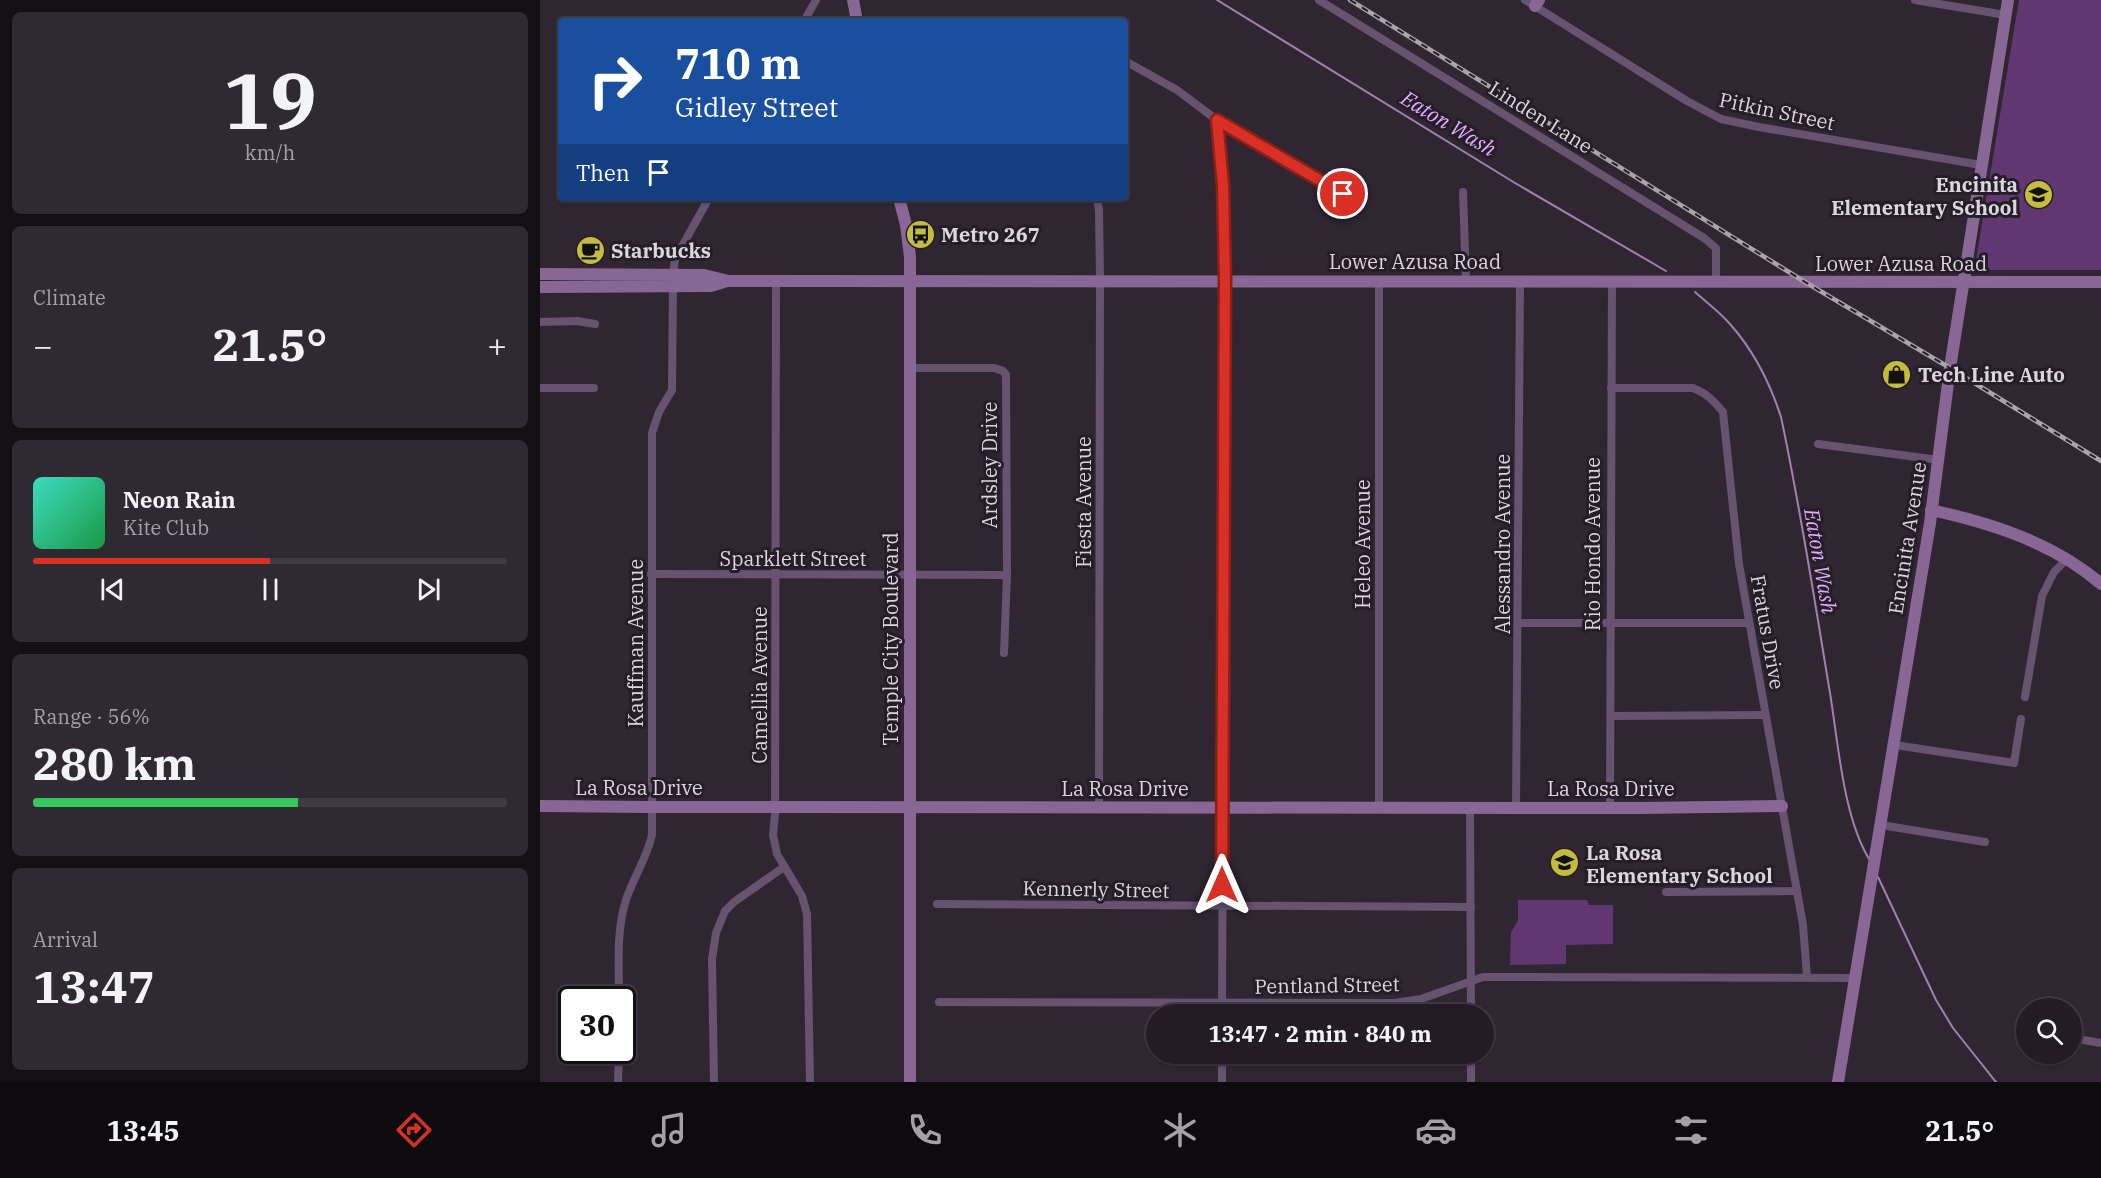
<!DOCTYPE html>
<meta charset="utf-8">
<style>
:root{--surface:#231c26;--page:#2f2932;--text:#f1f3f6;--muted:#a3a1a7;--line:#403a43;--accent:#d93025}
body{margin:0;font-family:"IBM Plex Serif",serif;background:var(--page);color:var(--text);height:100vh;display:flex;flex-direction:column;font-size:22px;white-space:nowrap}
*{box-sizing:border-box;margin:0}
p{font-size:20px;color:var(--muted)}
.icon{flex:none;width:33px;height:33px;fill:none;stroke:currentColor;stroke-width:2;stroke-linecap:round;stroke-linejoin:round}
.map{position:relative;flex:1;overflow:hidden}
.side{display:flex;flex-direction:column;gap:12px;padding:12px;background:#130f15;width:540px}
.side>*{flex:none}
.banner{position:absolute;left:18px;top:18px;width:570px;height:183px;border-radius:6px;box-shadow:0 2px 4px #0004,0 0 0 2px var(--line);background:#1a4fa0;color:#fff;overflow:hidden}
.controls{position:absolute;left:1476px;top:998px;display:grid;gap:12px}
.controls a{display:grid;place-items:center;width:66px;height:66px;border-radius:50%;background:var(--surface);box-shadow:0 2px 4px #0004,0 0 0 2px var(--line);font-size:30px}
.speed{position:absolute;left:18px;top:986px;display:flex;gap:12px;font-size:30px;font-weight:700;text-align:center}
.speed>*{display:grid;place-content:center;width:78px;height:78px;border-radius:50%;background:var(--surface);box-shadow:0 2px 4px #0004,0 0 0 2px var(--line);line-height:1}
.speed .limit{border:3px solid #111;border-radius:9px;background:#fff;color:#111}
.pin{position:absolute;display:grid;place-items:center;width:51px;height:51px;color:#fff;margin:-26px;border:3px solid #fff;border-radius:50%;box-shadow:0 2px 6px #0007}
.me{position:absolute;width:66px;margin:-33px;rotate:0deg;stroke-linejoin:round;filter:drop-shadow(0 0 4px #0008)}
.turn{display:flex;align-items:center;gap:21px;height:126px;padding:0 18px;font-size:27px}
.turn .icon{width:78px;height:78px;stroke-width:2.5}
.turn b{display:block;font-size:42px;line-height:51px}
.then{display:flex;align-items:center;height:57px;padding:0 18px;background:#0003;gap:12px;font-size:22px}
.big{font-size:45px;font-weight:800;line-height:1.1}
.side .tile{flex:1;display:flex;flex-direction:column;justify-content:center;gap:9px;min-width:0;padding:0 21px;border-radius:9px;background:var(--page)}
.side .dial{align-items:center;gap:0}
.dial b{font-size:78px;line-height:1}
.song{display:flex;align-items:center;gap:18px}
.cover{width:72px;height:72px;border-radius:9px;background:linear-gradient(135deg,hsl(170 70% 55%),hsl(140 70% 35%))}
.played{height:6px;border-radius:3px;background:linear-gradient(90deg,var(--accent) 50%,var(--line) 50%)}
.keys{display:flex;justify-content:space-around;direction:ltr}
.heat{display:flex;justify-content:space-between;align-items:center;font-size:33px;direction:ltr}
.charge{height:9px;border-radius:4px;background:linear-gradient(90deg,#34c759 56%,var(--line) 0)}
.trip{position:absolute;left:606px;top:1004px;width:348px;height:60px;border-radius:30px;background:var(--surface);box-shadow:0 2px 4px #0004,0 0 0 2px var(--line);font-weight:800;line-height:60px;text-align:center}
.tabs{display:flex;height:96px;justify-content:space-around;align-items:center;background:#0e0b0f;color:var(--muted)}
.tabs .icon{width:42px;height:42px}
.tabs .on{color:var(--accent)}
.tabs b{font-size:27px;color:var(--text)}
main{display:flex;flex:1;min-height:0}
.map>svg:first-child{display:block}
.green{fill:#603771}
.lines{fill:none;stroke-linecap:round;stroke-linejoin:round}
.stream{stroke:#a27eb1;stroke-width:2}
.street{stroke:#675270;stroke-width:8}
.secondary{stroke:#886797;stroke-width:12}
.rail-casing{stroke:#a9a3ac;stroke-width:4.5}
.rail{stroke:#251d28;stroke-width:2;stroke-dasharray:7;stroke-linecap:butt}
.route-casing{stroke:#8d1f18;stroke-width:15}
.route{stroke:#d93025;stroke-width:10}
.labels{text-anchor:middle;dominant-baseline:central;stroke-width:6;stroke-linejoin:round;paint-order:stroke}
.street-label{font-size:20px;fill:#dbd6de;stroke:#251d28}
.poi-label{font-size:20px;font-weight:bold;fill:#dbd6de;stroke:#251d28;text-anchor:start}
.water-label{font-size:21px;font-style:italic;fill:#e3adfa;stroke:#251d28}
</style>
<main>
<section class="side">
<div class="tile dial"><b>19</b><p>km/h</p></div>
<div class="tile"><p>Climate</p>
<div class="heat"><a>−</a><b class="big">21.5°</b><a>+</a></div>
</div>
<div class="tile">
<div class="song"><i class="cover"></i><div><b>Neon Rain</b><p>Kite Club</p></div></div>
<div class="played"></div>
<div class="keys"><svg class="icon" aria-label="previous" viewBox="0 0 24 24"><path d="M18 5L8 12l10 7zM5 5v14"/></svg><svg class="icon" aria-label="pause" viewBox="0 0 24 24"><path d="M8 5v14M16 5v14"/></svg><svg class="icon" aria-label="next" viewBox="0 0 24 24"><path d="M6 5l10 7-10 7zM19 5v14"/></svg></div>
</div>
<div class="tile"><p>Range · 56%</p><b class="big">280 km</b><div class="charge"></div></div>
<div class="tile"><p>Arrival</p><b class="big">13:47</b></div>
</section>
<div class="map">
<svg width="1561" height="1082" viewBox="0 0 1561 1082">
<rect width="100%" height="100%" fill="#2f2632"/>
<g class="green">
<polygon points="1479,0 1561,0 1561,270 1440,270 1435,266"/>
<polygon points="978,900 1047,900 1049,905 1073,905 1073,944 1026,945 1026,964 970,965 971,932 978,921"/>
</g>
<g class="lines">
<g class="stream">
<polyline points="677,0 975,183 1126,271"/>
<path d="M 1155,292 C 1166,302 1180,312 1190,324 C 1214,351 1230,383 1241,417 C 1260,506 1274,597 1289,687 C 1298,738 1302,814 1329,859"/>
<polyline points="1338,877 1396,1000 1413,1028 1456,1082"/>
</g>
<g class="street">
<polyline points="779,0 1164,238 1176,248 1176,281"/>
<polyline points="985,0 1147,101 1181,119 1219,127 1441,165"/>
<polyline points="1375,0 1466,15"/>
<polyline points="264,21 276,0"/>
<polyline points="585,61 637,90 677,120 803,194"/>
<polyline points="677,120 683,185 685,281 682,1014"/>
<polyline points="923,192 926,281"/>
<polyline points="557,198 559,210 560,280 559,807"/>
<polyline points="133,275 135,259 169,198"/>
<polyline points="236,280 235,814 233,835 237,854 262,896 267,914 270,1082"/>
<polyline points="839,281 839,807"/>
<polyline points="0,322 37,321 55,324"/>
<polyline points="370,368 454,368 463,371 466,375 467,575 464,653"/>
<polyline points="0,388 54,388"/>
<path d="M 1071,388 L 1153,388 C 1166,393 1174,401 1183,412 L 1199,564 L 1263,925 L 1267,977"/>
<polyline points="1278,444 1399,460"/>
<polyline points="111,574 467,575"/>
<polyline points="978,623 1209,623"/>
<polyline points="1485,697 1502,596 1514,572 1526,560"/>
<polyline points="1071,716 1225,715"/>
<polyline points="1355,745 1474,763 1481,719"/>
<polyline points="1070,807 1072,281"/>
<polyline points="930,808 931,1014"/>
<polyline points="976,808 980,281"/>
<polyline points="1341,825 1445,842"/>
<polyline points="1126,892 1257,891"/>
<polyline points="397,904 931,907"/>
<path d="M 79,999 C 79,967 76,931 86,900 C 93,878 107,858 112,835 L 112,433 L 119,412 L 132,390 L 133,287"/>
<polyline points="399,1002 855,1003 881,999 943,977 1316,978"/>
<polyline points="1532,1038 1561,1043"/>
<polyline points="78,1082 79,1050"/>
<polyline points="174,1082 172,959 176,933 185,911 194,902 244,867"/>
<polyline points="682,1082 682,1053"/>
<polyline points="931,1082 931,1053"/>
</g>
<g class="secondary">
<polyline points="313,0 317,21"/>
<polyline points="995,6 999,0"/>
<polyline points="359,198 366,225 370,257 370,1082"/>
<polyline points="0,274 164,275 189,281 1561,282"/>
<polyline points="0,287 171,286 187,281"/>
<path d="M 1391,510 C 1451,523 1514,543 1561,584"/>
<polyline points="0,806 111,807 1102,808 1242,806"/>
<polyline points="1298,1082 1390,523 1410,368 1468,0"/>
</g>
<defs>
<polyline id="rail" points="810,0 1265,282 1410,368 1561,461"/>
</defs>
<use href="#rail" class="rail-casing"/>
<use href="#rail" class="rail"/>
</g>
<g class="lines">
<defs>
<polyline id="route" points="682,885 685,280 683,185 677,120 803,194"/>
</defs>
<use href="#route" class="route-casing"/>
<use href="#route" class="route"/>
</g>
<defs>
<symbol id="school-disc" viewBox="-11 -11 22 22"><circle r="9.5" fill="#c5bc3d" stroke="#251d28"/><path d="M0-5L7-2L0 1L-7-2ZM-4 1L0 2.5L4 1V4Q0 6-4 4Z" fill="#111"/></symbol>
<symbol id="bus-disc" viewBox="-11 -11 22 22"><circle r="9.5" fill="#c5bc3d" stroke="#251d28"/><path d="M-5-6H5V4H4V6H2V4H-2V6H-4V4H-5ZM-3.5-4V0h7V-4ZM-3.5 1.2v1.5H-2V1.2ZM2 1.2v1.5H3.5V1.2Z" fill="#111"/></symbol>
<symbol id="cafe-disc" viewBox="-11 -11 22 22"><circle r="9.5" fill="#c5bc3d" stroke="#251d28"/><path d="M-5.5-4.5H6V0H3Q3 3.5 0 3.5H-2.5Q-5.5 3.5-5.5 0ZM3-3.2v2h1.7v-2ZM-6 4.5H4V6H-6Z" fill="#111"/></symbol>
<symbol id="shop-disc" viewBox="-11 -11 22 22"><circle r="9.5" fill="#c5bc3d" stroke="#251d28"/><path d="M-5-2.5h2.3a2.7 3.5 0 0 1 5.4 0H5L5.5 6h-11ZM-1.5-2.5h3a1.5 2.3 0 0 0-3 0Z" fill="#111"/></symbol>
</defs>
<g fill-rule="evenodd">
<use href="#school-disc" x="1482" y="178" width="33" height="33"/>
<use href="#bus-disc" x="364" y="218" width="33" height="33"/>
<use href="#cafe-disc" x="34" y="234" width="33" height="33"/>
<use href="#shop-disc" x="1340" y="358" width="33" height="33"/>
<use href="#school-disc" x="1008" y="846" width="33" height="33"/>
</g>
<g class="labels">
<g class="street-label">
<text transform="translate(1237 111) rotate(12)">Pitkin Street</text>
<text transform="translate(1001 117) rotate(32)">Linden Lane</text>
<text x="875" y="261">Lower Azusa Road</text>
<text x="1361" y="263">Lower Azusa Road</text>
<text transform="translate(449 465) rotate(-90)">Ardsley Drive</text>
<text transform="translate(543 502) rotate(-90)">Fiesta Avenue</text>
<text transform="translate(1367 538) rotate(-81)">Encinita Avenue</text>
<text transform="translate(822 544) rotate(-90)">Heleo Avenue</text>
<text transform="translate(962 544) rotate(-90)">Alessandro Avenue</text>
<text transform="translate(1052 544) rotate(-90)">Rio Hondo Avenue</text>
<text x="253" y="558">Sparklett Street</text>
<text transform="translate(1228 632) rotate(80)">Fratus Drive</text>
<text transform="translate(350 639) rotate(-90)">Temple City Boulevard</text>
<text transform="translate(95 643) rotate(-90)">Kauffman Avenue</text>
<text transform="translate(219 685) rotate(-90)">Camellia Avenue</text>
<text x="99" y="787">La Rosa Drive</text>
<text x="585" y="788">La Rosa Drive</text>
<text x="1071" y="788">La Rosa Drive</text>
<text transform="translate(556 889) rotate(1)">Kennerly Street</text>
<text transform="translate(787 985) rotate(-1)">Pentland Street</text>
</g>
<g class="poi-label">
<text x="1478" y="184" text-anchor="end">Encinita<tspan x="1478" dy="23">Elementary School</tspan></text>
<text x="401" y="234">Metro 267</text>
<text x="71" y="250">Starbucks</text>
<text x="1378" y="374">Tech Line Auto</text>
<text x="1046" y="852">La Rosa<tspan x="1046" dy="23">Elementary School</tspan></text>
</g>
<g class="water-label">
<text transform="translate(909 123) rotate(31)">Eaton Wash</text>
<text transform="translate(1281 561) rotate(80)">Eaton Wash</text>
</g>
</g>
</svg>
<div class="controls">
<a><svg class="icon" aria-label="search" viewBox="0 0 24 24"><circle cx="10" cy="10" r="6"/><path d="M15 15l6 6"/></svg></a>
</div>
<div class="speed"><div class="limit">30</div></div>
<div class="pin" style="left:803px;top:194px;background:#d93025"><svg class="icon" aria-label="arrive" viewBox="0 0 24 24"><path d="M6 21V4h12l-3 4 3 4H6"/></svg></div>
<svg class="me" style="left:682px;top:885px" viewBox="-20 -20 40 40"><path d="M0-17L14 15 0 8-14 15z" fill="#d93025" stroke="#fff" stroke-width="4"/></svg>
<div class="trip">13:47 · 2 min · 840 m</div>
<div class="banner">
<div class="turn"><svg class="icon" aria-label="right" viewBox="0 0 24 24"><path d="M7 20v-9h11M14 6l5 5-5 5"/></svg><div><b>710 m</b>Gidley Street</div></div>
<div class="then">Then<svg class="icon" aria-label="arrive" viewBox="0 0 24 24"><path d="M6 21V4h12l-3 4 3 4H6"/></svg></div>
</div>
</div>
</main>
<nav class="tabs">
<b>13:45</b>
<svg class="icon on" aria-label="directions" viewBox="0 0 24 24"><path d="M12 3l9 9-9 9-9-9zM9 14v-3h6M13 9l2 2-2 2"/></svg>
<svg class="icon" aria-label="music" viewBox="0 0 24 24"><path d="M9 18V5l10-2v13"/><circle cx="6" cy="18" r="3"/><circle cx="16" cy="16" r="3"/></svg>
<svg class="icon" aria-label="phone" viewBox="0 0 24 24"><path d="M5 4h4l2 5-3 2q2 4 5 5l2-3 5 2v4C11 20 4 13 5 4z"/></svg>
<svg class="icon" aria-label="climate" viewBox="0 0 24 24"><path d="M12 3v18M4 7l16 10M4 17L20 7"/></svg>
<svg class="icon" aria-label="car" viewBox="0 0 24 24"><path d="M5 17H2v-5l4-1 3-4h7l3 4 3 1v5h-3M9 17h6M6 11h13"/><circle cx="7" cy="17" r="2"/><circle cx="17" cy="17" r="2"/></svg>
<svg class="icon" aria-label="filters" viewBox="0 0 24 24"><path d="M4 7h16M4 17h16"/><circle cx="9" cy="7" r="2"/><circle cx="15" cy="17" r="2"/></svg>
<b>21.5°</b>
</nav>
